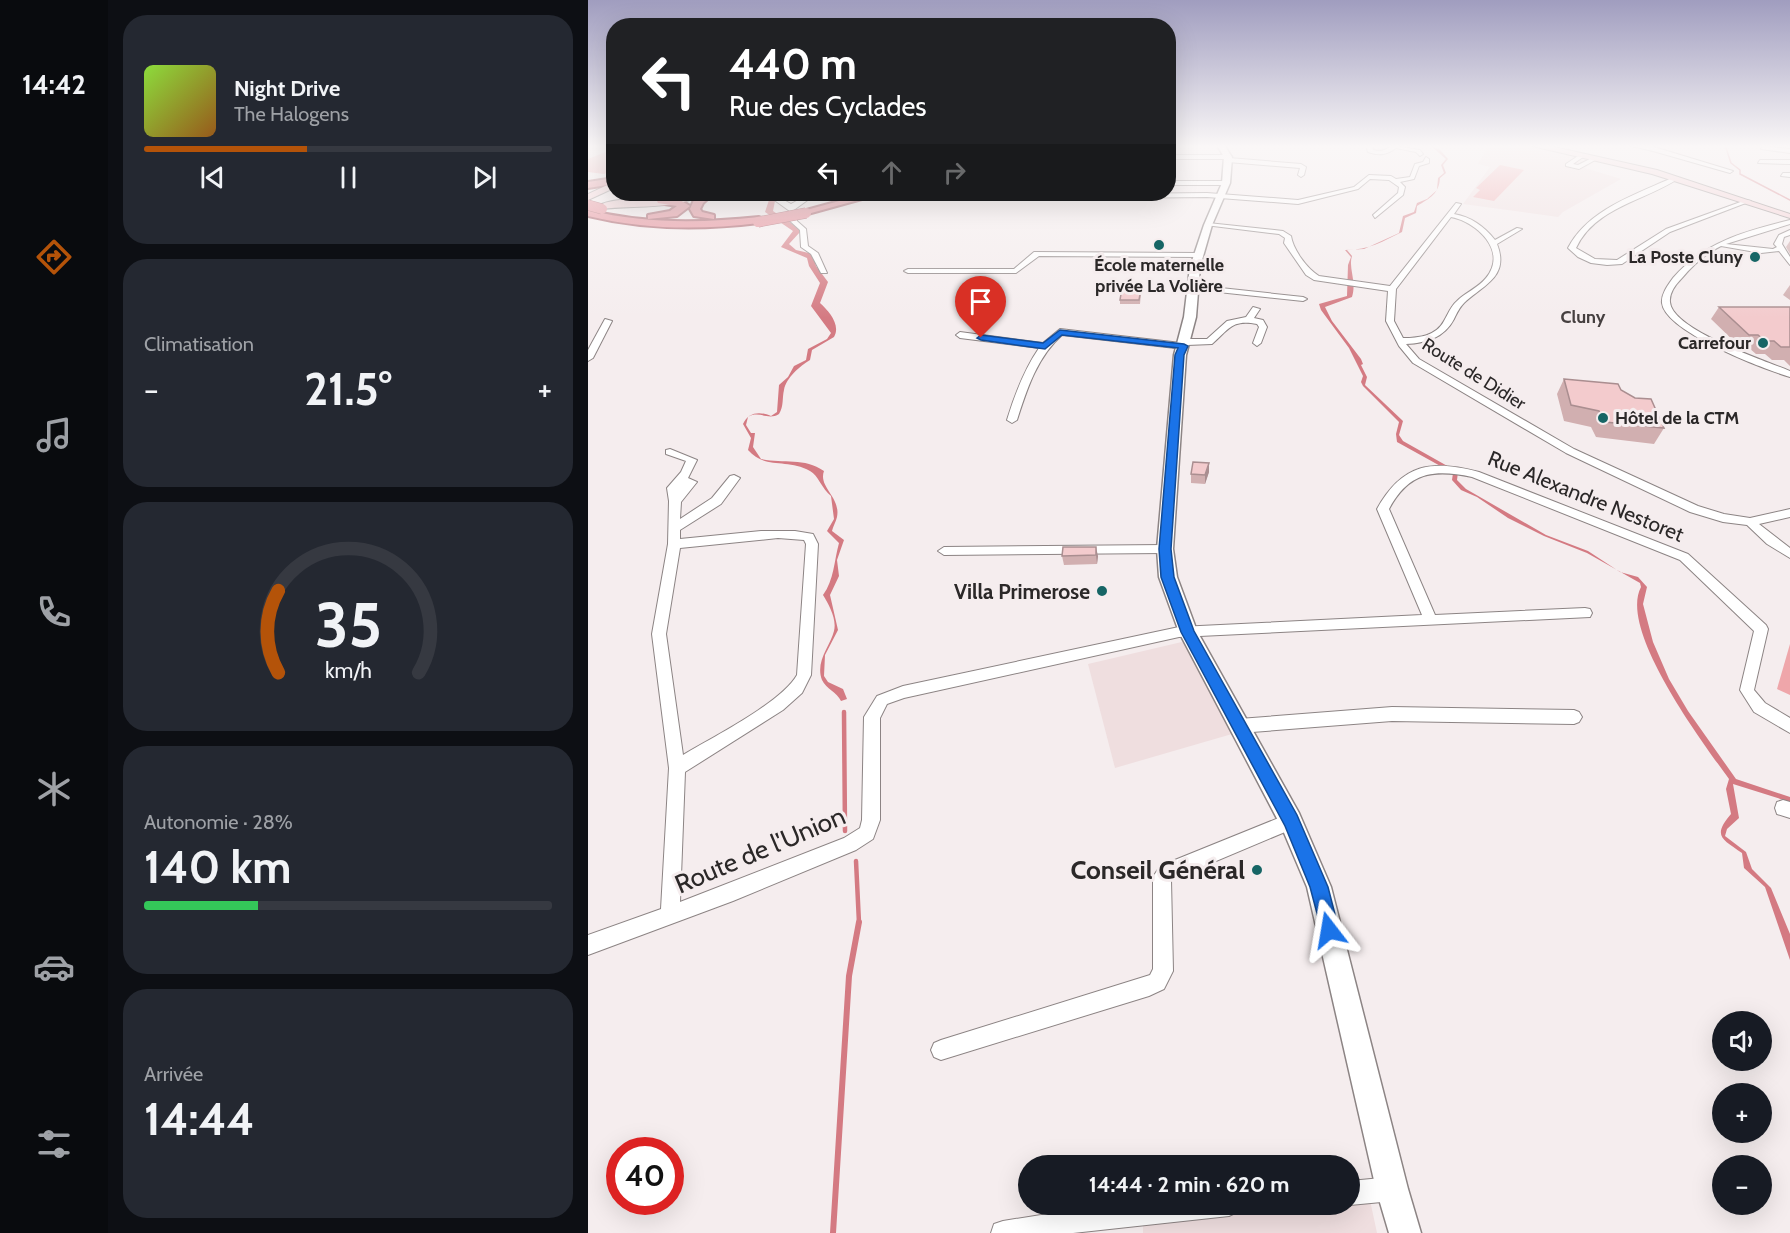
<!DOCTYPE html>
<html lang="fr">
<meta charset="utf-8">
<style>
:root{--surface:#171b24;--page:#242831;--text:#f1f3f6;--muted:#9ea1a6;--line:#363941;--accent:#b45309}
body{margin:0;font-family:Cabin,sans-serif;background:var(--page);color:var(--text);height:100vh;display:flex;flex-direction:column;font-size:22px;white-space:nowrap}
*{box-sizing:border-box;margin:0}
p{font-size:20px;color:var(--muted)}
.icon{flex:none;width:33px;height:33px;fill:none;stroke:currentColor;stroke-width:2;stroke-linecap:round;stroke-linejoin:round}
.map{position:relative;flex:1;overflow:hidden}
.sheet{display:flex;flex-direction:column;gap:15px;padding:15px;background:#0d0f14;width:480px}
.sheet>*{flex:none}
.top-card{position:absolute;left:18px;top:18px;width:570px;height:183px;border-radius:24px;box-shadow:0 6px 24px #0002;background:#202124;color:#fff;overflow:hidden}
.controls{position:absolute;left:1124px;top:1011px;display:grid;gap:12px}
.controls a{display:grid;place-items:center;width:60px;height:60px;border-radius:50%;background:var(--surface);box-shadow:0 6px 24px #0002;font-size:30px}
.speed{position:absolute;left:18px;top:1137px;display:flex;gap:12px;font-size:30px;font-weight:700;text-align:center}
.speed>*{display:grid;place-content:center;width:78px;height:78px;border-radius:50%;background:var(--surface);box-shadow:0 6px 24px #0002;line-height:1}
.speed .limit{border:9px solid #d22;background:#fff;color:#111}
.pin{position:absolute;display:grid;place-items:center;width:51px;height:51px;color:#fff;margin:-62px -26px;border-radius:50% 50% 50% 0;rotate:-45deg;box-shadow:0 0 6px #0007}
.pin .icon{rotate:45deg}
.me{position:absolute;width:66px;margin:-33px;rotate:346deg;stroke-linejoin:round;filter:drop-shadow(0 0 4px #0008)}
.turn{display:flex;align-items:center;gap:21px;height:126px;padding:0 24px;font-size:27px}
.turn .icon{width:78px;height:78px;stroke-width:2.5}
.turn b{display:block;font-size:42px;line-height:51px}
.lanes{display:flex;align-items:center;height:57px;padding:0 24px;background:#0003;justify-content:center;gap:30px;direction:ltr}
.lanes .off{opacity:.35}
.big{font-size:45px;font-weight:700;line-height:1.1}
.sheet .widget{flex:1;display:flex;flex-direction:column;justify-content:center;gap:9px;min-width:0;padding:0 21px;border-radius:24px;background:var(--page)}
.sheet .dial{align-items:center;gap:0}
.dial svg{height:156px;overflow:visible;fill:none;stroke:var(--line);stroke-width:7;stroke-linecap:round;text-anchor:middle}
.dial text{fill:var(--text);stroke:none}
.song{display:flex;align-items:center;gap:18px}
.cover{width:72px;height:72px;border-radius:9px;background:linear-gradient(135deg,hsl(90 70% 55%),hsl(30 70% 35%))}
.played{height:6px;border-radius:3px;background:linear-gradient(90deg,var(--accent) 40%,var(--line) 40%)}
.keys{display:flex;justify-content:space-around;direction:ltr}
.heat{display:flex;justify-content:space-between;align-items:center;font-size:33px;direction:ltr}
.charge{height:9px;border-radius:4px;background:linear-gradient(90deg,#34c759 28%,var(--line) 0)}
.trip{position:absolute;left:430px;top:1155px;width:342px;height:60px;border-radius:30px;background:var(--surface);box-shadow:0 6px 24px #0002;font-weight:700;line-height:60px;text-align:center}
main{display:flex;flex:1;min-height:0}
.tab-bar{display:flex;flex-direction:column;width:108px;justify-content:space-around;align-items:center;background:#090b0e;color:var(--muted)}
.tab-bar .icon{width:42px;height:42px}
.tab-bar .active{color:var(--accent)}
.tab-bar b{font-size:27px;color:var(--text)}
.map>svg:first-child{display:block}
.built{fill:#efdedf}
.green{fill:#efa6aa}
.water{fill:#d47a82}
.lines{fill:none;stroke-linecap:round;stroke-linejoin:round}
.stream-far2{stroke:#d47a82;stroke-width:1.5}
.stream-far1{stroke:#d47a82;stroke-width:4.5}
.stream{stroke:#d47a82;stroke-width:6}
.minor-casing{stroke:#8c8484;stroke-width:2}
.tertiary-casing{stroke:#8c8484;stroke-width:3}
.secondary-casing{stroke:#8c8484;stroke-width:2}
.trunk-casing{stroke:#9d4d57;stroke-width:4}
.minor{fill:#fff;fill-rule:evenodd}
.tertiary{fill:#fff;fill-rule:evenodd}
.secondary{fill:#f4d0d4;fill-rule:evenodd}
.trunk{fill:#e2808c;fill-rule:evenodd}
.trunk-bridge-casing{stroke:#9d4d57;stroke-width:11;stroke-linecap:butt}
.trunk-bridge{stroke:#e2808c;stroke-width:10}
.wall{fill:#d1afb0}
.shaded-wall{fill:#aa8e90}
.building{fill:#f3cbcd;stroke:#aa8e90;stroke-width:1.5}
.route{fill:#1a73e8;stroke:#114b97;stroke-width:1.5}
.poi-dot{fill:#166565;stroke:#f5edee;stroke-width:2}
.labels{text-anchor:middle;dominant-baseline:central;stroke-width:6;stroke-linejoin:round;paint-order:stroke}
.far-poi-label{font-size:18px;font-weight:bold;fill:#2b2828;stroke:#f5edee;text-anchor:end}
.far-neighbourhood-label{font-size:18px;font-weight:bold;fill:#464040;stroke:#f5edee}
.far-street-label{font-size:18px;fill:#2b2828;stroke:#f5edee}
.street-label{font-size:21px;fill:#2b2828;stroke:#f5edee}
.poi-label{font-size:21px;font-weight:bold;fill:#2b2828;stroke:#f5edee;text-anchor:end}
.near-street-label{font-size:26px;fill:#2b2828;stroke:#f5edee}
.near-poi-label{font-size:26px;font-weight:bold;fill:#2b2828;stroke:#f5edee;text-anchor:end}
</style>
<main>
<nav class="tab-bar">
<b>14:42</b>
<svg class="icon active" aria-label="directions" viewBox="0 0 24 24"><path d="M12 3l9 9-9 9-9-9zM9 14v-3h6M13 9l2 2-2 2"/></svg>
<svg class="icon" aria-label="music" viewBox="0 0 24 24"><path d="M9 18V5l10-2v13"/><circle cx="6" cy="18" r="3"/><circle cx="16" cy="16" r="3"/></svg>
<svg class="icon" aria-label="phone" viewBox="0 0 24 24"><path d="M5 4h4l2 5-3 2q2 4 5 5l2-3 5 2v4C11 20 4 13 5 4z"/></svg>
<svg class="icon" aria-label="climate" viewBox="0 0 24 24"><path d="M12 3v18M4 7l16 10M4 17L20 7"/></svg>
<svg class="icon" aria-label="car" viewBox="0 0 24 24"><path d="M5 17H2v-5l4-1 3-4h7l3 4 3 1v5h-3M9 17h6M6 11h13"/><circle cx="7" cy="17" r="2"/><circle cx="17" cy="17" r="2"/></svg>
<svg class="icon" aria-label="filters" viewBox="0 0 24 24"><path d="M4 7h16M4 17h16"/><circle cx="9" cy="7" r="2"/><circle cx="15" cy="17" r="2"/></svg>
</nav>
<section class="sheet">
<div class="widget">
<div class="song"><i class="cover"></i><div><b>Night Drive</b><p>The Halogens</p></div></div>
<div class="played"></div>
<div class="keys"><svg class="icon" aria-label="previous" viewBox="0 0 24 24"><path d="M18 5L8 12l10 7zM5 5v14"/></svg><svg class="icon" aria-label="pause" viewBox="0 0 24 24"><path d="M8 5v14M16 5v14"/></svg><svg class="icon" aria-label="next" viewBox="0 0 24 24"><path d="M6 5l10 7-10 7zM19 5v14"/></svg></div>
</div>
<div class="widget"><p>Climatisation</p>
<div class="heat"><a>−</a><b class="big">21.5°</b><a>+</a></div>
</div>
<div class="widget dial"><svg viewBox="0 0 100 80">
<path d="M14 69A42 42 0 1 1 86 69"/>
<path d="M14 69A42 42 0 0 1 14 27" stroke="#b45309"/>
<text x="50" y="56" font-size="32" font-weight="700">35</text>
<text x="50" y="72" font-size="11">km/h</text>
</svg></div>
<div class="widget"><p>Autonomie · 28%</p><b class="big">140 km</b><div class="charge"></div></div>
<div class="widget"><p>Arrivée</p><b class="big">14:44</b></div>
</section>
<div class="map">
<svg width="1202" height="1233" viewBox="0 0 1202 1233">
<rect width="100%" height="100%" fill="#f5edee"/>
<g class="built">
<polygon points="901,145 940,145 1008,160 997,168 1033,179 975,212 970,217 875,204 902,167 890,164"/>
<polygon points="598,641 644,734 527,768 500,664"/>
<polygon points="782,1200 789,1233 555,1233 555,1220 722,1205 762,1204"/>
</g>
<g class="green">
<polygon points="25,149 25,170 16,174 0,172 0,159"/>
<polygon points="912,165 936,170 906,201 885,197 892,190 888,188"/>
<polygon points="1202,644 1202,695 1189,689"/>
</g>
<g class="water">
<path d="M 842,145 L 852,150 L 860,159 L 855,165 L 858,173 L 852,178 C 851,194 842,198 829,206 L 828,213 L 817,218 L 814,232 C 796,241 780,250 759,250 L 764,256 C 760,268 769,281 764,297 L 737,307 L 744,321 L 773,359 L 775,364 L 773,365 L 779,377 L 777,385 L 815,421 L 811,435 L 815,441 L 870,472 L 869,480 L 878,489 L 958,535 L 1000,551 L 1032,572 L 1050,577 L 1059,587 L 1055,604 L 1065,642 L 1081,679 L 1100,711 L 1148,779 L 1202,797 L 1202,802 L 1145,784 L 1151,818 L 1139,829 L 1137,836 L 1158,852 L 1164,869 L 1183,888 L 1202,934 L 1202,960 L 1177,887 L 1156,868 L 1154,853 C 1134,839 1124,836 1143,814 L 1138,789 L 1141,779 C 1115,743 1030,630 1053,587 L 1052,583 L 999,553 L 956,536 L 920,518 L 889,497 L 873,490 L 864,480 L 865,473 L 809,442 L 808,434 L 811,422 L 775,386 L 773,382 L 775,376 L 761,348 L 733,310 L 731,304 L 759,296 L 760,265 L 763,257 L 757,250 L 776,249 L 811,233 L 815,216 L 826,212 L 829,203 L 839,199 L 849,190 L 850,178 L 856,173 L 853,165 L 858,159 Z"/>
<path d="M 160,194 L 185,199 L 187,201 L 185,211 L 212,229 L 212,232 L 201,244 L 208,250 L 225,254 L 228,266 L 240,282 L 232,303 C 241,311 253,325 246,337 L 224,350 L 222,360 C 212,366 198,378 196,390 C 194,398 196,406 191,414 C 180,421 171,410 160,417 L 158,425 L 163,433 L 167,433 L 165,447 L 173,459 C 195,464 216,457 236,471 C 230,487 253,497 249,517 C 248,522 245,526 244,531 L 256,540 L 249,560 L 251,576 L 242,595 L 250,630 L 237,655 L 236,676 L 240,682 L 255,689 L 259,699 L 253,701 C 249,692 238,689 234,680 C 227,661 242,647 246,631 C 249,619 241,605 235,595 C 246,580 246,561 251,543 L 239,531 L 246,519 L 243,496 C 234,489 230,475 222,471 C 199,458 177,470 160,450 L 163,438 L 155,424 C 160,412 172,411 183,416 L 189,412 L 191,385 L 200,377 L 206,366 L 218,360 L 220,349 L 239,339 L 243,333 L 223,306 L 232,283 L 221,266 L 219,258 L 193,247 L 205,231 L 177,212 L 181,200 Z"/>
</g>
<g class="lines">
<polyline class="stream-far2" points="1137,145 1143,163 1152,170 1152,174 1202,200"/>
<g class="stream-far1">
<polyline points="256,712 257,831"/>
<polyline points="268,861 271,923"/>
</g>
<polyline class="stream" points="245,1233 261,976 271,922"/>
<defs>
<g id="minor">
<path d="M 778,145 L 784,145 L 785,150 C 792,152 797,151 803,146 L 802,145 L 832,150 L 835,154 L 832,156 L 828,152 L 808,148 C 799,155 791,156 780,152 Z"/>
<polygon points="1039,145 1066,147 1145,171 1142,173 1065,151"/>
<polygon points="1175,146 1202,149 1202,153 1173,149"/>
<polygon points="993,154 995,157 985,164 990,165 1006,157 1009,159 991,169 978,166 978,164"/>
<polygon points="580,155 640,155 643,157 641,158 713,164 718,167 716,175 713,177 710,175 712,168 640,162 637,160 639,159 580,159"/>
<polygon points="838,157 841,159 841,163 831,166 826,179 812,182 817,187 815,195 787,218 785,215 810,193 811,187 801,180 782,179 770,189 710,204 619,197 433,199 430,197 433,195 619,193 710,200 766,187 781,175 803,176 808,179 822,177 827,164 835,162"/>
<polygon points="1172,160 1202,160 1202,164 1170,163"/>
<polygon points="1195,173 1202,173 1202,177 1193,176"/>
<path d="M 1086,177 L 1091,178 C 1057,201 1007,207 988,248 L 1007,259 L 1029,260 L 1078,229 L 1158,200 L 1163,201 L 1082,232 L 1034,264 L 1019,265 L 1003,263 L 990,257 L 980,248 C 1000,209 1049,194 1086,177 Z"/>
<polygon points="580,181 638,181 641,183 638,185 580,185"/>
<polygon points="178,194 185,194 203,204 221,194 228,194 203,212"/>
<path d="M 868,203 L 873,204 L 866,214 C 883,217 896,226 907,240 L 929,228 L 934,229 L 909,244 C 922,277 895,285 876,303 C 871,308 869,313 866,319 C 856,338 838,343 818,344 L 831,359 L 986,449 L 1110,506 L 1136,514 L 1162,518 L 1202,509 L 1202,517 L 1171,524 L 1202,548 L 1202,558 L 1179,544 L 1159,525 L 1135,522 L 1102,512 L 978,453 L 825,363 L 811,346 L 798,321 L 800,291 L 726,280 L 718,275 L 696,243 L 697,238 L 691,234 L 617,225 L 620,223 L 695,231 L 703,236 C 705,249 718,268 731,276 L 802,286 ZM 863,217 C 889,222 920,251 898,278 C 890,288 878,292 869,301 C 863,306 860,314 856,321 C 848,336 831,338 815,338 L 806,321 L 808,289 Z"/>
<polygon points="205,216 209,216 209,221 218,229 220,246 230,253 239,273 233,273 223,254 213,247 212,230 202,221"/>
<path d="M 1202,220 L 1202,224 L 1138,244 L 1185,249 L 1189,247 L 1186,244 L 1191,235 L 1202,230 L 1202,235 L 1196,237 L 1194,244 L 1202,257 L 1202,265 L 1191,251 L 1173,253 L 1133,246 C 1117,254 1105,265 1094,278 C 1088,284 1081,293 1082,302 C 1084,330 1178,361 1202,371 L 1202,377 C 1176,369 1077,332 1074,303 C 1073,294 1080,285 1085,278 C 1116,242 1158,231 1202,220 Z"/>
<polygon points="446,252 610,253 614,255 610,257 451,256 428,273 320,273 316,271 320,269 426,269"/>
<polygon points="605,285 715,297 719,299 715,301 602,289 601,287"/>
<path d="M 665,307 L 672,309 L 666,318 L 675,320 L 679,327 L 673,343 L 669,346 L 665,343 L 671,327 L 669,324 C 644,319 641,329 624,344 L 599,345 L 599,348 L 596,349 L 474,335 C 449,357 439,389 429,420 L 424,423 L 419,420 C 427,394 436,370 451,348 L 372,338 L 368,335 L 372,332 L 455,343 L 472,329 L 593,343 L 597,339 L 619,339 L 639,321 L 658,317 Z"/>
<polygon points="17,319 24,321 5,358 0,361 0,350"/>
<path d="M 82,449 L 109,460 L 100,478 L 109,482 L 93,502 L 92,519 L 124,498 L 142,476 L 146,475 L 152,478 L 133,504 L 92,530 L 92,539 L 173,531 L 207,531 L 225,534 L 230,544 L 223,675 L 214,693 L 195,710 L 97,772 L 92,902 L 256,838 L 272,828 L 274,820 L 276,717 L 289,696 L 315,686 L 591,627 L 834,615 L 789,509 C 814,464 843,459 891,472 L 1100,554 L 1178,625 L 1180,629 L 1166,690 L 1177,703 L 1202,718 L 1202,733 L 1166,712 L 1152,690 L 1166,631 L 1092,560 L 884,477 C 845,469 821,472 801,509 L 847,615 L 997,608 L 1002,609 L 1004,613 L 1002,617 L 591,637 L 316,698 L 299,704 L 292,718 L 292,820 L 285,839 L 268,850 L 145,901 L 0,955 L 0,935 L 73,909 L 81,768 L 64,634 L 80,544 L 81,501 L 79,488 L 93,472 L 98,461 L 78,454 L 78,450 ZM 190,538 L 216,540 L 218,544 L 209,675 C 193,703 125,737 95,755 L 78,634 L 92,548 Z"/>
<polygon points="577,545 583,549 577,553 356,555 350,551 356,547"/>
<polygon points="804,707 986,710 991,712 994,717 991,722 986,724 804,721 651,733 646,731 643,726 646,721 651,719"/>
<polygon points="1195,800 1202,802 1202,818 1189,814 1187,808 1189,802"/>
<polygon points="703,813 709,815 712,821 709,827 583,880 585,971 576,989 561,996 353,1060 346,1057 343,1050 346,1043 353,1040 562,975 565,969 565,877 572,866"/>
<polygon points="804,1177 812,1181 816,1189 812,1197 804,1201 762,1205 761,1204 762,1181"/>
<polygon points="522,1204 653,1204 649,1212 641,1216 485,1233 403,1233 406,1224 415,1221"/>
</g>
<polygon id="tertiary" points="629,145 636,145 644,157 642,183 624,225 612,267 608,317 598,355 585,549 589,577 609,631 711,813 743,887 820,1189 833,1233 801,1233 788,1189 719,887 694,828 591,632 571,577 569,549 586,355 596,317 602,267 616,225 634,183 636,157"/>
<g id="secondary">
<polygon points="940,145 957,145 1069,170 1202,214 1202,218 1064,174"/>
<polygon points="26,182 26,188 0,200 0,194"/>
<path d="M 103,194 L 114,194 C 92,210 43,205 15,209 L 10,206 C 27,195 78,201 103,194 Z"/>
</g>
<g id="trunk">
<polygon points="26,178 26,184 0,188 0,182"/>
<polygon points="114,194 125,194 115,203 112,209 114,212 126,215 126,219 106,216 102,209 106,200"/>
<polygon points="277,194 292,194 216,215 211,212"/>
<polygon points="74,198 92,200 102,206 89,216 60,219 60,215 82,211 89,206 70,203 69,201"/>
<path d="M 0,210 C 57,224 113,223 171,217 L 177,220 L 171,223 C 113,230 57,230 0,216 Z"/>
</g>
</defs>
<use href="#minor" class="minor-casing"/>
<use href="#tertiary" class="tertiary-casing"/>
<use href="#secondary" class="secondary-casing"/>
<use href="#trunk" class="trunk-casing"/>
<use href="#minor" class="minor"/>
<use href="#tertiary" class="tertiary"/>
<use href="#secondary" class="secondary"/>
<use href="#trunk" class="trunk"/>
<defs>
<g id="trunk-bridge">
<polyline points="0,205 14,209"/>
<polyline points="170,222 218,213"/>
</g>
</defs>
<use href="#trunk-bridge" class="trunk-bridge-casing"/>
<use href="#trunk-bridge" class="trunk-bridge"/>
</g>
<g class="wall">
<polygon points="1202,241 1202,254 1198,247"/>
<polygon points="1202,285 1202,300 1195,295"/>
<polygon points="553,293 552,304 532,304 532,300"/>
<polygon points="1131,307 1202,307 1202,366 1196,360 1184,360 1177,354 1168,354 1161,348 1153,348 1123,319"/>
<polygon points="976,379 1033,390 1076,428 1066,444 1008,437 1003,427 976,421 969,394"/>
<polygon points="621,463 621,472 617,484 603,483 603,474"/>
<polygon points="475,547 510,556 509,564 476,565 474,556"/>
</g>
<g class="shaded-wall">
<polygon points="621,463 621,472 617,484 617,475"/>
<polygon points="508,547 510,556 509,564 508,555"/>
</g>
<g class="building">
<polygon points="534,288 553,289 551,300 532,300"/>
<polygon points="1131,307 1202,307 1202,347 1193,347 1186,341 1177,341 1170,335 1161,335"/>
<polygon points="976,379 1030,384 1033,390 1047,398 1063,399 1076,428 1017,422 1011,411 983,405"/>
<polygon points="605,462 621,463 617,475 603,474"/>
<polygon points="475,547 508,547 508,555 474,556"/>
</g>
<linearGradient id="sky" x2="0" y2="1"><stop stop-color="#a09dbf"/><stop offset="0.46" stop-color="#faf7f7"/><stop offset="1" stop-color="#faf7f7" stop-opacity="0"/></linearGradient>
<rect width="1202" height="318" fill="url(#sky)"/>
<polygon class="route" points="472,330 596,344 600,346 596,355 583,549 586,577 606,631 709,815 740,887 751,930 748,936 741,939 735,936 722,887 697,826 593,632 573,577 571,549 587,355 590,348 474,335 457,349 393,340 389,338 393,335 455,343"/>
<g class="poi-dot">
<circle cx="571" cy="245" r="6"/>
<circle cx="1167" cy="257" r="6"/>
<circle cx="1175" cy="343" r="6"/>
<circle cx="1015" cy="418" r="6"/>
<circle cx="514" cy="591" r="6"/>
<circle cx="669" cy="870" r="6"/>
</g>
<g class="labels">
<g class="far-poi-label">
<text x="1155" y="257">La Poste Cluny</text>
<text x="571" y="265" text-anchor="middle">École maternelle<tspan x="571" dy="21">privée La Volière</tspan></text>
<text x="1163" y="343">Carrefour</text>
<text x="1027" y="418" text-anchor="start">Hôtel de la CTM</text>
</g>
<g class="far-neighbourhood-label">
<text x="995" y="317">Cluny</text>
</g>
<g class="far-street-label">
<text transform="translate(886 374) rotate(32)">Route de Didier</text>
</g>
<g class="street-label">
<text transform="translate(998 496) rotate(22)">Rue Alexandre Nestoret</text>
</g>
<g class="poi-label">
<text x="502" y="591">Villa Primerose</text>
</g>
<g class="near-street-label">
<text transform="translate(172 850) rotate(-23)">Route de l'Union</text>
</g>
<g class="near-poi-label">
<text x="657" y="870">Conseil Général</text>
</g>
</g>
</svg>
<div class="controls">
<a><svg class="icon" aria-label="sound" viewBox="0 0 24 24"><path d="M4 9h4l5-4v14l-5-4H4zM17 9q2 3 0 6"/></svg></a>
<a>+</a>
<a>−</a>
</div>
<div class="speed"><div class="limit">40</div></div>
<div class="pin" style="left:393px;top:338px;background:#d93025"><svg class="icon" aria-label="arrive" viewBox="0 0 24 24"><path d="M6 21V4h12l-3 4 3 4H6"/></svg></div>
<svg class="me" style="left:741px;top:930px" viewBox="-20 -20 40 40"><path d="M0-17L14 15 0 8-14 15z" fill="#1a73e8" stroke="#fff" stroke-width="4"/></svg>
<div class="trip">14:44 · 2 min · 620 m</div>
<div class="top-card">
<div class="turn"><svg class="icon" aria-label="left" viewBox="0 0 24 24"><path d="M17 20v-9H6M10 6l-5 5 5 5"/></svg><div><b>440 m</b>Rue des Cyclades</div></div>
<div class="lanes"><svg class="icon" aria-label="left" viewBox="0 0 24 24"><path d="M17 20v-9H6M10 6l-5 5 5 5"/></svg><svg class="icon off" aria-label="ahead" viewBox="0 0 24 24"><path d="M12 20V5M6 11l6-6 6 6"/></svg><svg class="icon off" aria-label="right" viewBox="0 0 24 24"><path d="M7 20v-9h11M14 6l5 5-5 5"/></svg></div>
</div>
</div>
</main>
